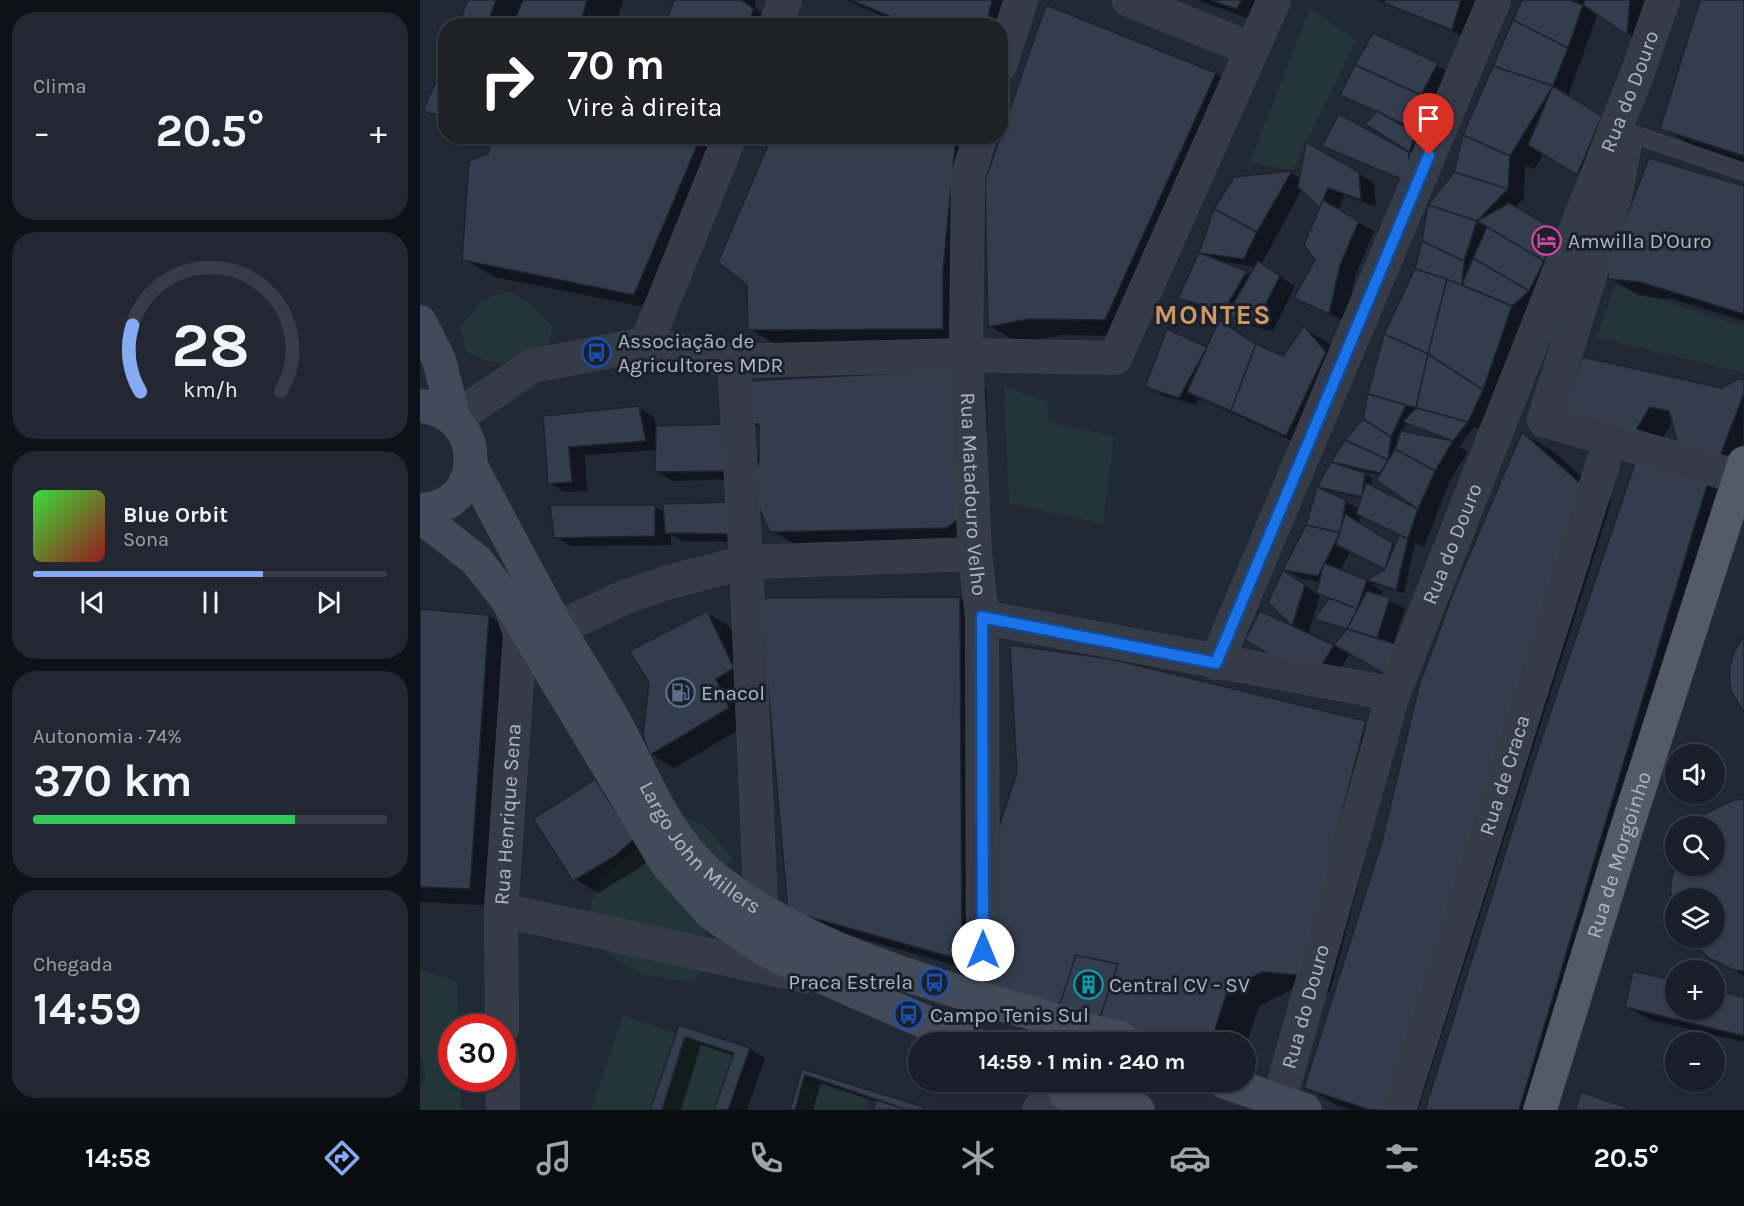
<!DOCTYPE html>
<html lang="pt">
<meta charset="utf-8">
<style>
:root{--surface:#191f29;--page:#222731;--text:#f1f3f6;--muted:#9fa2a8;--line:#373d46;--accent:#86aaf3}
body{margin:0;font-family:Karla,sans-serif;background:var(--page);color:var(--text);height:100vh;display:flex;flex-direction:column;font-size:22px;white-space:nowrap}
*{box-sizing:border-box;margin:0}
p{font-size:20px;color:var(--muted)}
.icon{flex:none;width:33px;height:33px;fill:none;stroke:currentColor;stroke-width:2;stroke-linecap:round;stroke-linejoin:round}
.map{position:relative;flex:1;overflow:hidden}
.panel{display:flex;flex-direction:column;gap:12px;padding:12px;background:#0e1117;width:420px}
.panel>*{flex:none}
.banner{position:absolute;left:18px;top:18px;width:570px;height:126px;border-radius:24px;box-shadow:0 2px 4px #0004,0 0 0 2px var(--line);background:#202124;color:#fff;overflow:hidden}
.controls{position:absolute;left:1245px;top:744px;display:grid;gap:12px}
.controls a{display:grid;place-items:center;width:60px;height:60px;border-radius:50%;background:var(--surface);box-shadow:0 2px 4px #0004,0 0 0 2px var(--line);font-size:30px}
.speed{position:absolute;left:18px;top:1014px;display:flex;gap:12px;font-size:30px;font-weight:700;text-align:center}
.speed>*{display:grid;place-content:center;width:78px;height:78px;border-radius:50%;background:var(--surface);box-shadow:0 2px 4px #0004,0 0 0 2px var(--line);line-height:1}
.speed .limit{border:9px solid #d22;background:#fff;color:#111}
.pin{position:absolute;display:grid;place-items:center;width:51px;height:51px;color:#fff;margin:-62px -26px;border-radius:50% 50% 50% 0;rotate:-45deg;box-shadow:0 0 6px #0007}
.pin .icon{rotate:45deg}
.me{position:absolute;width:66px;margin:-33px;rotate:0deg;stroke-linejoin:round;filter:drop-shadow(0 0 4px #0008)}
.turn{display:flex;align-items:center;gap:21px;height:126px;padding:0 30px;font-size:27px}
.turn .icon{width:78px;height:78px;stroke-width:2.5}
.turn b{display:block;font-size:42px;line-height:51px}
.big{font-size:45px;font-weight:700;line-height:1.1}
.panel .card{flex:1;display:flex;flex-direction:column;justify-content:center;gap:9px;min-width:0;padding:0 21px;border-radius:24px;background:var(--page)}
.panel .dial{align-items:center;gap:0}
.dial svg{height:156px;overflow:visible;fill:none;stroke:var(--line);stroke-width:7;stroke-linecap:round;text-anchor:middle}
.dial text{fill:var(--text);stroke:none}
.song{display:flex;align-items:center;gap:18px}
.cover{width:72px;height:72px;border-radius:9px;background:linear-gradient(135deg,hsl(120 70% 55%),hsl(0 70% 35%))}
.played{height:6px;border-radius:3px;background:linear-gradient(90deg,var(--accent) 65%,var(--line) 65%)}
.keys{display:flex;justify-content:space-around;direction:ltr}
.heat{display:flex;justify-content:space-between;align-items:center;font-size:33px;direction:ltr}
.charge{height:9px;border-radius:4px;background:linear-gradient(90deg,#34c759 74%,var(--line) 0)}
.trip{position:absolute;left:488px;top:1032px;width:348px;height:60px;border-radius:30px;background:var(--surface);box-shadow:0 2px 4px #0004,0 0 0 2px var(--line);font-weight:700;line-height:60px;text-align:center}
.menu{display:flex;height:96px;justify-content:space-around;align-items:center;background:#0a0c10;color:var(--muted)}
.menu .icon{width:42px;height:42px}
.menu .active{color:var(--accent)}
.menu b{font-size:27px;color:var(--text)}
main{display:flex;flex:1;min-height:0}
.map>svg:first-child{display:block}
.green{fill:#233538}
.shadow{fill:#0007;fill-rule:evenodd}
.building{fill:#343d4e;stroke:#1c232e;stroke-width:1.5}
.lines{fill:none;stroke-linecap:round;stroke-linejoin:round}
.service-casing{stroke:#3e4551;stroke-width:18}
.minor-casing{stroke:#3e4551;stroke-width:34}
.tertiary-casing{stroke:#3e4551;stroke-width:34}
.secondary-casing{stroke:#3e4551;stroke-width:34}
.primary-casing{stroke:#3e4551;stroke-width:34}
.service{stroke:#353c47;stroke-width:16}
.minor{stroke:#353c47;stroke-width:33}
.tertiary{stroke:#353c47;stroke-width:33}
.secondary{stroke:#434b5a;stroke-width:33}
.primary{stroke:#535a68;stroke-width:33}
.route-casing{stroke:#114b97;stroke-width:15}
.route{stroke:#1a73e8;stroke-width:10}
.labels{text-anchor:middle;dominant-baseline:central;stroke-width:6;stroke-linejoin:round;paint-order:stroke}
.street-label{font-size:21px;fill:#afb6c4;stroke:#1a212c}
.poi-label{font-size:21px;fill:#afb6c4;stroke:#1a212c;text-anchor:start}
.district-label{font-size:27px;font-weight:bold;letter-spacing:1.5px;fill:#ce9660;stroke:#1a212c}
</style>
<main>
<section class="panel">
<div class="card"><p>Clima</p>
<div class="heat"><a>−</a><b class="big">20.5°</b><a>+</a></div>
</div>
<div class="card dial"><svg viewBox="0 0 100 80">
<path d="M14 69A42 42 0 1 1 86 69"/>
<path d="M14 69A42 42 0 0 1 10 35" stroke="#86aaf3"/>
<text x="50" y="56" font-size="32" font-weight="700">28</text>
<text x="50" y="72" font-size="11">km/h</text>
</svg></div>
<div class="card">
<div class="song"><i class="cover"></i><div><b>Blue Orbit</b><p>Sona</p></div></div>
<div class="played"></div>
<div class="keys"><svg class="icon" aria-label="previous" viewBox="0 0 24 24"><path d="M18 5L8 12l10 7zM5 5v14"/></svg><svg class="icon" aria-label="pause" viewBox="0 0 24 24"><path d="M8 5v14M16 5v14"/></svg><svg class="icon" aria-label="next" viewBox="0 0 24 24"><path d="M6 5l10 7-10 7zM19 5v14"/></svg></div>
</div>
<div class="card"><p>Autonomia · 74%</p><b class="big">370 km</b><div class="charge"></div></div>
<div class="card"><p>Chegada</p><b class="big">14:59</b></div>
</section>
<div class="map">
<svg width="1324" height="1110" viewBox="0 0 1324 1110">
<rect width="100%" height="100%" fill="#212937"/>
<g class="green">
<polygon points="890,8 936,40 872,171 830,162"/>
<polygon points="1195,285 1324,327 1324,373 1177,337"/>
<path d="M 90,291 L 113,306 L 132,327 L 127,352 C 94,367 82,368 47,353 L 40,327 L 63,299 Z"/>
<polygon points="584,386 627,402 629,422 694,436 683,524 589,503"/>
<polygon points="267,817 286,827 312,858 284,908 288,959 274,983 221,974 189,955 167,918 179,881 227,839"/>
<polygon points="0,969 37,981 39,1027 32,1028 32,1078 40,1079 41,1110 0,1110 0,1089 6,1076 0,1052"/>
<polygon points="203,1016 314,1053 294,1110 171,1110"/>
<polygon points="386,1080 449,1099 446,1110 377,1110"/>
</g>
<g class="shadow">
<polygon points="50,0 203,0 195,26 44,26 40,23"/>
<polygon points="256,0 335,0 335,8 360,26 246,26"/>
<polygon points="426,0 600,0 602,20 586,92 580,98 580,26 476,26 476,22"/>
<polygon points="777,0 864,0 847,25"/>
<polygon points="957,0 1060,0 1048,38"/>
<path d="M 1103,0 L 1228,0 L 1222,42 L 1178,13 L 1148,96 L 1197,126 L 1174,183 L 1124,153 L 1114,169 L 1105,165 L 1104,198 L 1094,208 L 1179,256 L 1141,268 L 1064,430 L 1054,427 L 1039,447 L 1048,452 L 1030,480 L 1004,547 L 995,543 L 984,593 L 949,583 L 963,591 L 960,597 L 985,608 L 973,645 L 1005,659 L 979,681 L 930,653 L 910,687 L 878,630 L 849,602 L 879,581 L 897,594 L 900,582 L 880,578 L 865,569 L 887,526 L 899,488 L 926,440 L 945,420 L 996,270 ZM 987,422 L 1032,441 L 1032,443 L 982,433 ZM 938,470 L 961,475 L 958,480 L 999,511 L 951,487 L 952,478 L 946,475 L 939,509 L 905,490 L 940,498 L 944,473 ZM 941,515 L 981,536 L 976,546 L 939,524 ZM 930,552 L 966,570 L 948,582 L 920,571 ZM 900,594 L 910,599 L 896,619 L 926,629 L 914,647 L 888,635 Z"/>
<polygon points="1280,0 1324,0 1324,163 1273,146 1242,128"/>
<polygon points="627,7 796,74 826,92 715,336 640,335 600,344 570,326"/>
<polygon points="954,35 1033,74 1004,133 973,119 972,121 1003,139 1003,189 904,145 920,116 995,157 996,155 947,124 958,112 922,94"/>
<polygon points="76,136 318,136 245,311 74,277 44,259 69,155"/>
<polygon points="355,136 568,136 553,287 553,346 360,347 330,329"/>
<path d="M 887,144 L 954,183 L 956,207 L 924,195 L 918,211 L 954,231 L 936,274 L 925,322 L 876,297 L 897,260 L 902,207 L 882,189 L 841,265 L 875,286 L 853,331 L 823,324 L 811,317 L 776,306 L 760,297 L 786,255 L 781,252 L 815,178 L 871,173 L 881,178 ZM 803,262 L 837,267 L 831,276 Z"/>
<polygon points="1230,159 1324,188 1324,321 1252,299 1220,296 1190,278"/>
<polygon points="884,328 907,342 929,367 890,449 780,398 775,405 742,395 726,386 748,331 788,349 841,348 864,358"/>
<polygon points="536,371 566,389 569,536 558,545 382,549 352,531 340,461 340,428 330,422"/>
<polygon points="1318,381 1324,382 1323,471 1253,421 1235,451 1143,416 1301,390"/>
<polygon points="219,408 234,417 237,428 325,479 253,481 237,472 237,450 165,455 167,491 145,492 129,483 125,417"/>
<polygon points="1103,434 1133,451 1191,503 998,1110 932,1110 916,1105 886,1087"/>
<polygon points="1288,483 1318,501 1135,1110 1006,1110"/>
<polygon points="235,506 245,512 245,506 328,542 263,541 251,534 251,545 151,546 135,537"/>
<polygon points="540,598 570,616 572,976 400,927 369,910"/>
<polygon points="0,610 69,616 99,634 80,906 0,902"/>
<polygon points="287,613 310,627 337,681 332,722 254,768 231,754"/>
<polygon points="945,723 976,740 910,992 873,989 839,1006 825,1048 825,1042 729,1042 612,1004"/>
<polygon points="175,781 199,794 237,853 218,869 178,893 155,879"/>
<polygon points="1324,800 1324,976 1290,957 1269,938 1294,938 1294,898 1256,898 1251,889 1256,860 1256,866 1294,866 1294,826 1276,826 1286,815 1313,802"/>
<polygon points="1294,992 1324,999 1324,1042 1230,1020 1206,1006 1294,1010"/>
<polygon points="260,1026 329,1049 345,1058 327,1110 296,1110 314,1056 281,1045 261,1110 232,1110"/>
<polygon points="383,1070 503,1109 505,1110 454,1110 457,1102 401,1083 393,1110 371,1110"/>
</g>
<g class="building">
<polygon points="48,0 76,0 67,26 38,24"/>
<polygon points="103,0 167,0 160,26 92,26"/>
<polygon points="254,0 321,0 334,9 327,26 245,26"/>
<polygon points="431,0 571,0 572,1 566,26 474,26 476,19"/>
<polygon points="791,0 822,0 816,9"/>
<polygon points="965,0 1041,0 1032,30 964,3"/>
<polygon points="1102,0 1150,0 1163,5 1148,48 1093,20"/>
<polygon points="1165,0 1210,0 1207,35 1163,5"/>
<polygon points="1280,0 1324,0 1324,156 1240,129"/>
<polygon points="626,5 796,73 685,320 608,319 568,327 565,181"/>
<polygon points="1093,20 1148,48 1133,86 1073,66"/>
<polygon points="953,33 1018,63 1001,95 935,65"/>
<polygon points="935,65 1001,95 988,126 920,95"/>
<polygon points="23,66 26,67 26,118 3,111"/>
<polygon points="1073,66 1133,86 1090,156 1043,135"/>
<polygon points="1133,86 1182,116 1157,175 1108,145"/>
<polygon points="957,111 996,133 989,152 945,124"/>
<polygon points="919,114 989,152 988,182 902,146"/>
<polygon points="1043,135 1090,156 1088,189 1034,172"/>
<polygon points="74,136 281,136 214,295 42,260 49,161 68,154"/>
<polygon points="352,136 536,136 523,269 523,329 328,330 327,285 298,262"/>
<polygon points="886,142 939,172 941,200 908,188 900,208 878,187"/>
<polygon points="1229,158 1324,186 1324,314 1220,282 1188,279 1188,264"/>
<polygon points="872,171 837,232 794,209 814,177"/>
<polygon points="1034,172 1088,189 1057,221 1008,205"/>
<polygon points="903,200 939,221 920,265 909,314 874,298 895,260 884,245"/>
<polygon points="1089,203 1138,231 1124,261 1057,221"/>
<polygon points="1008,205 1057,221 1044,261 1002,241"/>
<polygon points="794,209 837,232 824,259 779,253"/>
<polygon points="1067,227 1124,261 1109,291 1053,258"/>
<polygon points="1002,241 1044,261 1042,285 995,269"/>
<polygon points="779,253 827,271 803,312 758,298"/>
<polygon points="1053,258 1109,291 1092,306 1042,285"/>
<polygon points="838,261 860,276 836,323 806,316"/>
<polygon points="995,269 1027,279 1008,354 964,334"/>
<polygon points="1027,279 1092,306 1063,390 1008,354"/>
<polygon points="799,320 836,344 811,411 767,392"/>
<polygon points="884,326 906,352 866,436 811,411 836,344 863,356"/>
<polygon points="747,329 787,347 759,398 725,387"/>
<polygon points="964,334 1008,354 996,408 948,394"/>
<polygon points="1008,354 1063,390 1048,422 996,408"/>
<polygon points="1162,357 1301,388 1318,379 1324,380 1324,393 1299,459 1258,445 1249,411 1230,407 1211,438 1141,417"/>
<polygon points="536,370 539,518 527,528 350,532 336,502 334,473 339,461 339,424 329,423 330,381"/>
<polygon points="948,394 986,405 971,437 943,419"/>
<polygon points="219,406 226,441 149,447 152,482 128,484 123,416"/>
<polygon points="996,408 1048,422 1033,441 983,422"/>
<polygon points="943,419 971,437 968,460 925,440"/>
<polygon points="306,424 309,471 235,472 236,426"/>
<polygon points="981,431 1033,441 1015,471 975,449"/>
<polygon points="1102,432 1161,484 963,1110 950,1110 884,1088 962,841 999,686 1034,591"/>
<polygon points="925,440 968,460 960,473 911,462"/>
<polygon points="975,449 1015,471 998,509 956,480"/>
<polygon points="1217,457 1288,482 1099,1110 1005,1110 1114,761"/>
<polygon points="911,462 945,473 942,497 897,487"/>
<polygon points="946,483 998,509 988,539 936,514"/>
<polygon points="897,487 926,500 920,533 886,525"/>
<polygon points="312,502 313,534 245,533 243,504"/>
<polygon points="130,505 235,505 235,536 134,538"/>
<polygon points="925,514 973,543 965,569 916,545"/>
<polygon points="886,525 920,533 898,576 863,570"/>
<polygon points="979,535 988,539 976,590 947,580 965,569"/>
<polygon points="904,563 947,580 937,609 896,593"/>
<polygon points="863,570 885,585 872,626 848,602"/>
<polygon points="947,591 970,598 957,638 927,629"/>
<polygon points="540,597 542,960 368,911 340,598"/>
<polygon points="909,598 937,609 927,629 894,619"/>
<polygon points="0,609 69,615 50,889 0,887"/>
<polygon points="287,611 314,668 296,679 309,708 230,755 223,735 229,683 209,651"/>
<polygon points="840,611 914,645 893,680 825,640"/>
<polygon points="927,629 991,649 963,673 914,645"/>
<polygon points="1324,636 1324,713 1311,691 1309,671 1314,652"/>
<polygon points="590,645 691,659 946,721 880,975 842,972 808,989 791,1042 747,1042 579,987 579,827 597,773"/>
<polygon points="175,779 214,839 195,856 153,881 113,819"/>
<polygon points="1324,799 1324,971 1314,970 1289,958 1268,938 1294,938 1294,898 1256,898 1256,916 1250,889 1256,856 1256,866 1294,866 1294,826 1274,826 1285,814 1313,800"/>
<polygon points="656,955 698,964 679,1020 639,1007"/>
<polygon points="1213,971 1256,981 1256,1010 1294,1010 1294,990 1324,997 1324,1036 1205,1007"/>
<polygon points="259,1025 330,1048 308,1110 294,1110 314,1053 265,1037 242,1110 230,1110"/>
<polygon points="382,1069 504,1107 503,1110 487,1110 385,1075 375,1110 370,1110"/>
<polygon points="1161,1092 1214,1110 1155,1110"/>
<polygon points="456,1100 487,1110 453,1110"/>
</g>
<g class="lines">
<defs>
<polyline id="service" points="1207,132 1324,172"/>
<g id="minor">
<polyline points="709,0 831,49"/>
<polyline points="355,26 365,0"/>
<polyline points="580,65 601,0"/>
<path id="s1" d="M 560,136 L 548,177 L 546,355 L 555,554 L 562,617 L 563,997"/>
<polyline points="1204,148 1195,196 1124,420 1319,477"/>
<polyline points="226,344 310,136"/>
<polyline points="314,361 326,562 341,910"/>
<polyline points="34,419 112,366 226,344 314,361 546,355 695,358 854,0"/>
<polyline points="562,617 973,694"/>
<polyline points="139,628 205,597 246,583 326,562 555,554"/>
<polyline points="796,663 1074,0"/>
<polyline points="81,910 385,976"/>
<path id="s2" d="M 859,1101 L 973,694 L 1219,69 L 1243,0"/>
<path id="s3" d="M 979,1110 L 1190,441"/>
</g>
<g id="tertiary">
<path id="s4" d="M 82,1028 L 81,910 L 100,635 L 91,606"/>
<polyline points="82,1056 83,1110"/>
<polyline points="619,1110 640,1082"/>
</g>
<g id="secondary">
<polyline points="0,322 19,360 34,419"/>
<path d="M 0,406 C 68,412 67,508 0,510"/>
<path id="s5" d="M 51,466 C 80,521 109,576 139,630 C 157,660 176,689 193,719 C 222,771 244,836 291,875 C 399,962 548,992 678,1033 L 699,1037 L 706,1042"/>
<polyline points="0,516 56,560 89,602 247,864 291,913 343,949 384,969 551,1042"/>
<polyline points="640,1082 646,1094 657,1099 674,1104 693,1101 718,1110"/>
<polyline points="805,1082 885,1110"/>
</g>
<g id="primary">
<path id="s6" d="M 1120,1110 L 1208,824 L 1324,463"/>
</g>
</defs>
<use href="#service" class="service-casing"/>
<use href="#minor" class="minor-casing"/>
<use href="#tertiary" class="tertiary-casing"/>
<use href="#secondary" class="secondary-casing"/>
<use href="#primary" class="primary-casing"/>
<use href="#service" class="service"/>
<use href="#minor" class="minor"/>
<use href="#tertiary" class="tertiary"/>
<use href="#secondary" class="secondary"/>
<use href="#primary" class="primary"/>
</g>
<g class="lines">
<defs>
<polyline id="route" points="563,950 562,617 796,663 1009,155"/>
</defs>
<use href="#route" class="route-casing"/>
<use href="#route" class="route"/>
</g>
<defs>
<symbol id="hotel-ring" viewBox="-11 -11 22 22"><circle r="9.5" fill="#1a212c" stroke="#d1479c" stroke-width="1.5"/><path d="M-6-4.5h1.5V1H6V5H4.5V3h-9V5H-6ZM-4 0a1.8 1.8 0 1 1 3.6 0ZM.5 0V-2.5h3Q6-2.5 6 0Z" fill="#d1479c"/></symbol>
<symbol id="bus-ring" viewBox="-11 -11 22 22"><circle r="9.5" fill="#1a212c" stroke="#1a4fb4" stroke-width="1.5"/><path d="M-5-6H5V4H4V6H2V4H-2V6H-4V4H-5ZM-3.5-4V0h7V-4ZM-3.5 1.2v1.5H-2V1.2ZM2 1.2v1.5H3.5V1.2Z" fill="#1a4fb4"/></symbol>
<symbol id="fuel-ring" viewBox="-11 -11 22 22"><circle r="9.5" fill="#1a212c" stroke="#5c6f8a" stroke-width="1.5"/><path d="M-5.5-6h7V0h2V4h1.3V-2.5L3-4.5l.8-.8L6-3V5H2.5V1h-1V6h-7ZM-4.2-4.7v3.2H.2V-4.7Z" fill="#5c6f8a"/></symbol>
<symbol id="building-ring" viewBox="-11 -11 22 22"><circle r="9.5" fill="#1a212c" stroke="#0f9aa8" stroke-width="1.5"/><path d="M-4-6H4V6H1V3H-1V6H-4ZM-2.5-4.3h1.7v1.8h-1.7ZM.8-4.3h1.7v1.8H.8ZM-2.5-1h1.7V.8h-1.7ZM.8-1h1.7V.8H.8Z" fill="#0f9aa8"/></symbol>
</defs>
<g fill-rule="evenodd">
<use href="#hotel-ring" x="1110" y="224" width="33" height="33"/>
<use href="#bus-ring" x="160" y="336" width="33" height="33"/>
<use href="#fuel-ring" x="244" y="676" width="33" height="33"/>
<use href="#bus-ring" x="498" y="966" width="33" height="33"/>
<use href="#building-ring" x="652" y="968" width="33" height="33"/>
<use href="#bus-ring" x="472" y="998" width="33" height="33"/>
</g>
<g class="labels">
<g class="street-label">
<text stroke="none"><textPath href="#s2" startOffset="1070">Rua do Douro</textPath></text>
<text stroke="none"><textPath href="#s1" startOffset="360">Rua Matadouro Velho</textPath></text>
<text stroke="none"><textPath href="#s2" startOffset="584">Rua do Douro</textPath></text>
<text stroke="none"><textPath href="#s3" startOffset="351">Rua de Craca</textPath></text>
<text stroke="none"><textPath href="#s4" startOffset="214">Rua Henrique Sena</textPath></text>
<text stroke="none"><textPath href="#s5" startOffset="448">Largo John Millers</textPath></text>
<text stroke="none"><textPath href="#s6" startOffset="267">Rua de Morgoinho</textPath></text>
<text stroke="none"><textPath href="#s2" startOffset="98">Rua do Douro</textPath></text>
</g>
<g class="poi-label">
<text x="1148" y="241">Amwilla D'Ouro</text>
<text x="198" y="341">Associação de<tspan x="198" dy="24">Agricultores MDR</tspan></text>
<text x="281" y="693">Enacol</text>
<text x="493" y="982" text-anchor="end">Praca Estrela</text>
<text x="689" y="985">Central CV - SV</text>
<text x="510" y="1015">Campo Tenis Sul</text>
</g>
<g class="district-label">
<text x="793" y="315">MONTES</text>
</g>
</g>
</svg>
<div class="controls">
<a><svg class="icon" aria-label="sound" viewBox="0 0 24 24"><path d="M4 9h4l5-4v14l-5-4H4zM17 9q2 3 0 6"/></svg></a>
<a><svg class="icon" aria-label="search" viewBox="0 0 24 24"><circle cx="10" cy="10" r="6"/><path d="M15 15l6 6"/></svg></a>
<a><svg class="icon" aria-label="layers" viewBox="0 0 24 24"><path d="M12 4l9 5-9 5-9-5zM3 14l9 5 9-5"/></svg></a>
<a>+</a>
<a>−</a>
</div>
<div class="speed"><div class="limit">30</div></div>
<div class="pin" style="left:1009px;top:155px;background:#d93025"><svg class="icon" aria-label="arrive" viewBox="0 0 24 24"><path d="M6 21V4h12l-3 4 3 4H6"/></svg></div>
<svg class="me" style="left:563px;top:950px" viewBox="-20 -20 40 40"><circle r="19" fill="#fff"/><path d="M0-13L10 11 0 6-10 11z" fill="#1a73e8"/></svg>
<div class="trip">14:59 · 1 min · 240 m</div>
<div class="banner">
<div class="turn"><svg class="icon" aria-label="right" viewBox="0 0 24 24"><path d="M7 20v-9h11M14 6l5 5-5 5"/></svg><div><b>70 m</b>Vire à direita</div></div>
</div>
</div>
</main>
<nav class="menu">
<b>14:58</b>
<svg class="icon active" aria-label="directions" viewBox="0 0 24 24"><path d="M12 3l9 9-9 9-9-9zM9 14v-3h6M13 9l2 2-2 2"/></svg>
<svg class="icon" aria-label="music" viewBox="0 0 24 24"><path d="M9 18V5l10-2v13"/><circle cx="6" cy="18" r="3"/><circle cx="16" cy="16" r="3"/></svg>
<svg class="icon" aria-label="phone" viewBox="0 0 24 24"><path d="M5 4h4l2 5-3 2q2 4 5 5l2-3 5 2v4C11 20 4 13 5 4z"/></svg>
<svg class="icon" aria-label="climate" viewBox="0 0 24 24"><path d="M12 3v18M4 7l16 10M4 17L20 7"/></svg>
<svg class="icon" aria-label="car" viewBox="0 0 24 24"><path d="M5 17H2v-5l4-1 3-4h7l3 4 3 1v5h-3M9 17h6M6 11h13"/><circle cx="7" cy="17" r="2"/><circle cx="17" cy="17" r="2"/></svg>
<svg class="icon" aria-label="filters" viewBox="0 0 24 24"><path d="M4 7h16M4 17h16"/><circle cx="9" cy="7" r="2"/><circle cx="15" cy="17" r="2"/></svg>
<b>20.5°</b>
</nav>
